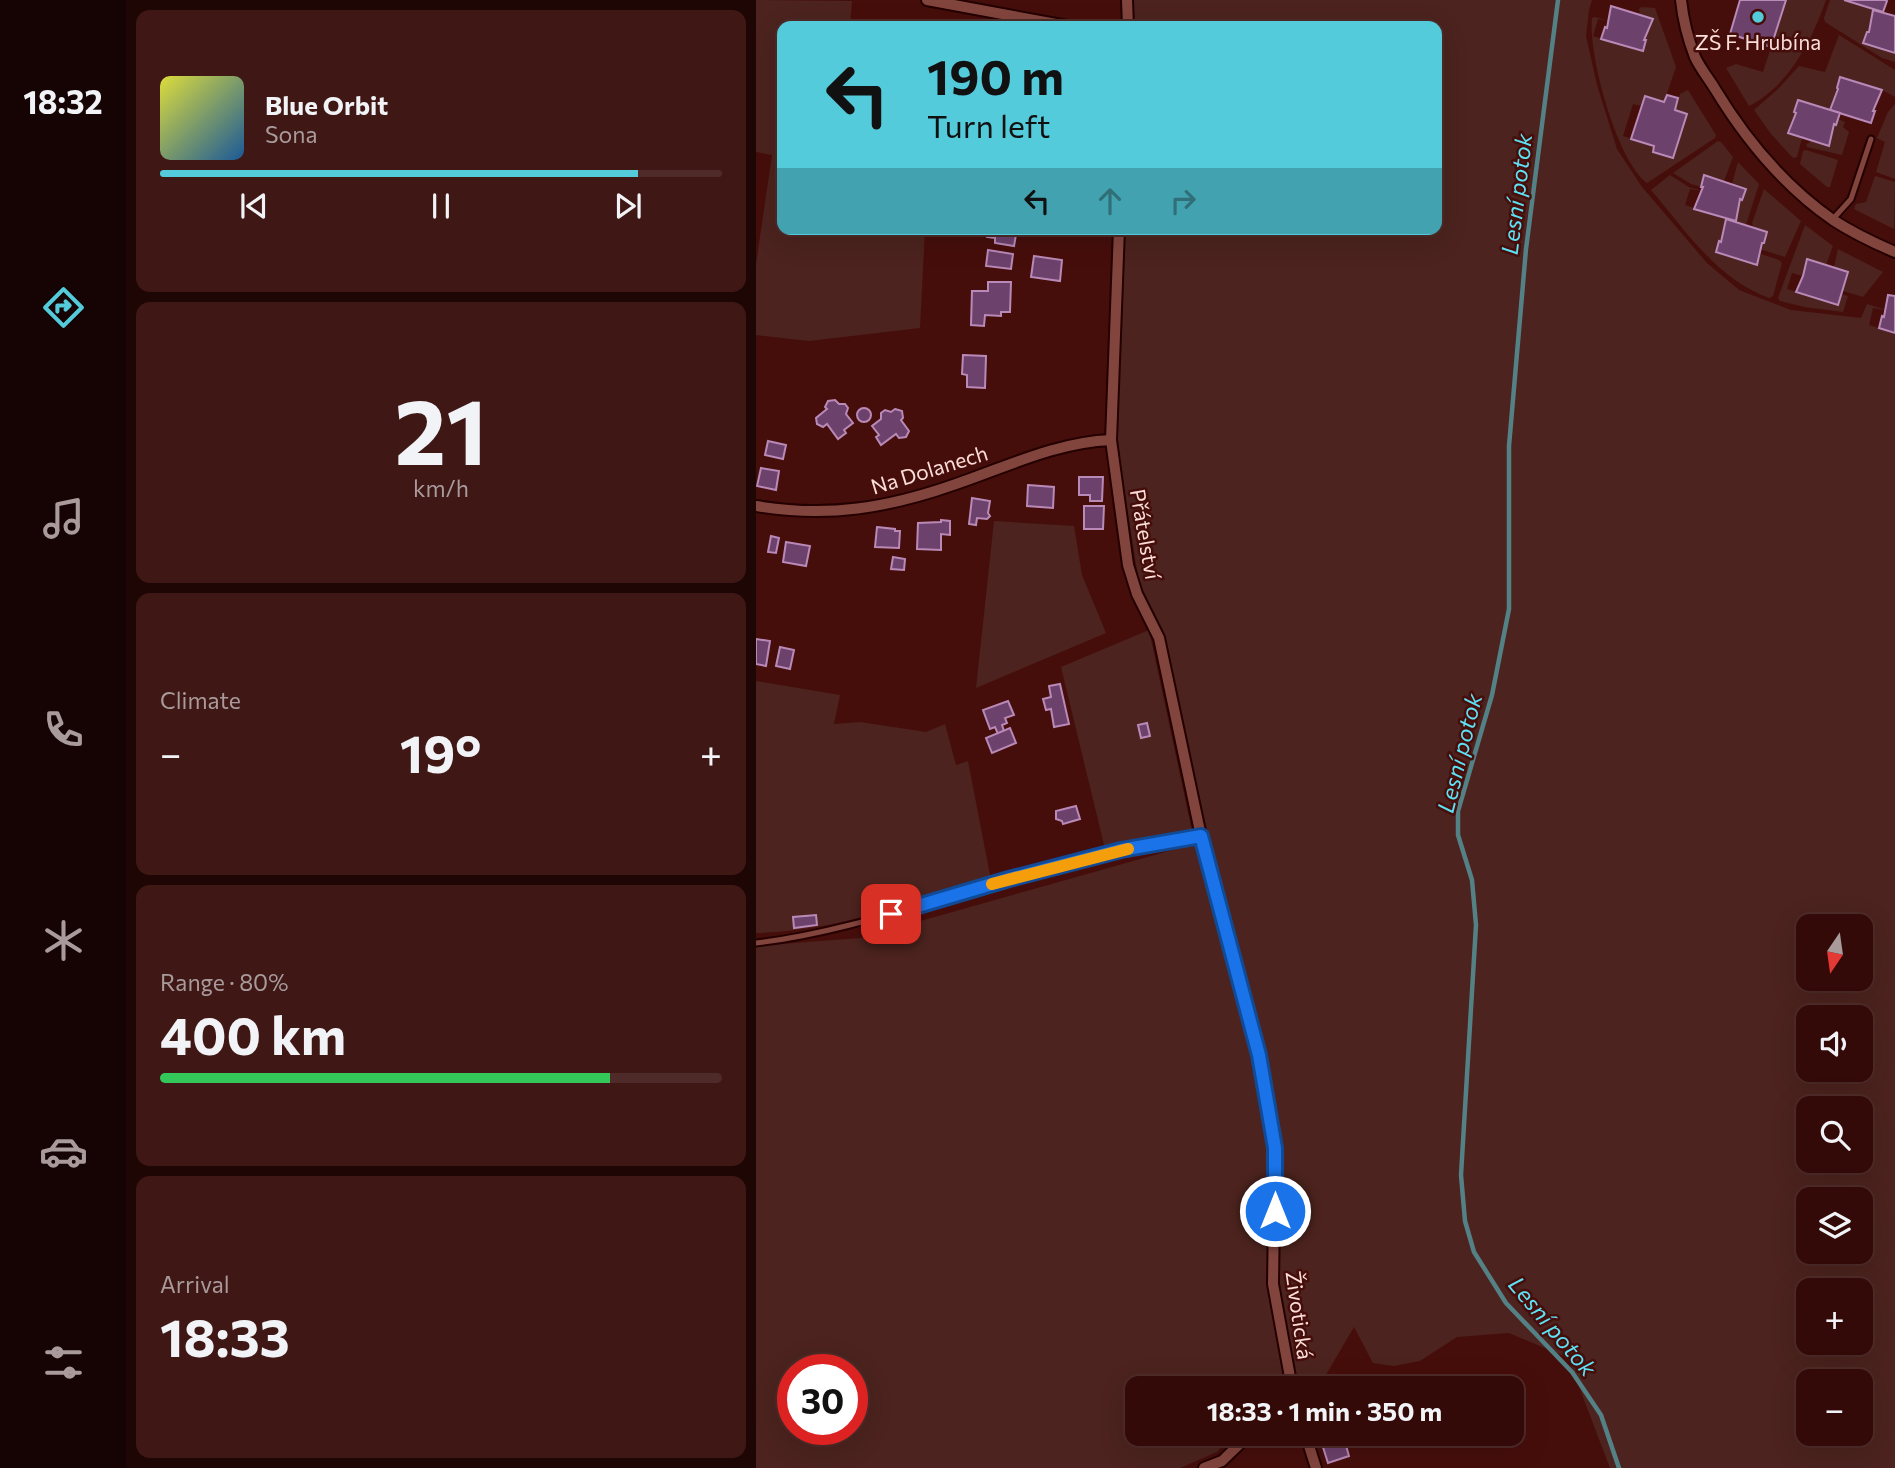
<!DOCTYPE html>
<meta charset="utf-8">
<style>
:root{--surface:#340a08;--page:#3f1816;--text:#f1f3f6;--muted:#a99a9c;--line:#4e2b29;--accent:#53cbdb}
body{margin:0;font-family:Commissioner,sans-serif;background:var(--page);color:var(--text);height:100vh;display:flex;flex-direction:column;font-size:26px;white-space:nowrap}
*{box-sizing:border-box;margin:0}
p{font-size:23px;color:var(--muted)}
.icon{flex:none;width:38px;height:38px;fill:none;stroke:currentColor;stroke-width:2;stroke-linecap:round;stroke-linejoin:round}
.map{position:relative;flex:1;overflow:hidden}
.side{display:flex;flex-direction:column;gap:10px;padding:10px;background:#1d0604;width:630px}
.side>*{flex:none}
.top-card{position:absolute;left:21px;top:21px;width:665px;height:214px;border-radius:14px;box-shadow:0 7px 28px #0002,0 0 0 2px var(--line);background:#53cbdb;color:#111;overflow:hidden}
.needle{width:46px;rotate:193deg}
.buttons{position:absolute;left:1040px;top:914px;display:grid;gap:14px}
.buttons a{display:grid;place-items:center;width:77px;height:77px;border-radius:14px;background:var(--surface);box-shadow:0 7px 28px #0002,0 0 0 2px var(--line);font-size:35px}
.speed{position:absolute;left:21px;top:1354px;display:flex;gap:14px;font-size:35px;font-weight:700;text-align:center}
.speed>*{display:grid;place-content:center;width:91px;height:91px;border-radius:50%;background:var(--surface);box-shadow:0 7px 28px #0002,0 0 0 2px var(--line);line-height:1}
.speed .limit{border:10px solid #d22;background:#fff;color:#111}
.pin{position:absolute;display:grid;place-items:center;width:60px;height:60px;color:#fff;margin:-30px;border-radius:14px;box-shadow:0 4px 10px #0006}
.me{position:absolute;width:77px;margin:-38px;rotate:0deg;stroke-linejoin:round;filter:drop-shadow(0 0 5px #0008)}
.turn{display:flex;align-items:center;gap:24px;height:147px;padding:0 35px;font-size:32px}
.turn .icon{width:91px;height:91px;stroke-width:2.5}
.turn b{display:block;font-size:49px;line-height:60px}
.lanes{display:flex;align-items:center;height:66px;padding:0 35px;background:#0003;justify-content:center;gap:35px;direction:ltr}
.lanes .off{opacity:.35}
.big{font-size:52px;font-weight:700;line-height:1.1}
.side .card{flex:1;display:flex;flex-direction:column;justify-content:center;gap:10px;min-width:0;padding:0 24px;border-radius:14px;background:var(--page)}
.side .dial{align-items:center;gap:0}
.dial b{font-size:91px;line-height:1}
.song{display:flex;align-items:center;gap:21px}
.cover{width:84px;height:84px;border-radius:10px;background:linear-gradient(135deg,hsl(60 70% 55%),hsl(210 70% 35%))}
.played{height:7px;border-radius:4px;background:linear-gradient(90deg,var(--accent) 85%,var(--line) 85%)}
.keys{display:flex;justify-content:space-around;direction:ltr}
.heat{display:flex;justify-content:space-between;align-items:center;font-size:38px;direction:ltr}
.charge{height:10px;border-radius:5px;background:linear-gradient(90deg,#34c759 80%,var(--line) 0)}
.trip{position:absolute;left:369px;top:1376px;width:399px;height:70px;border-radius:14px;background:var(--surface);box-shadow:0 7px 28px #0002,0 0 0 2px var(--line);font-weight:700;line-height:70px;text-align:center}
main{display:flex;flex:1;min-height:0}
.tabs{display:flex;flex-direction:column;width:126px;justify-content:space-around;align-items:center;background:#150403;color:var(--muted)}
.tabs .icon{width:49px;height:49px}
.tabs .active{color:var(--accent)}
.tabs b{font-size:32px;color:var(--text)}
.map>svg:first-child{display:block}
.green{fill:#4c231e;fill-rule:evenodd}
.lines{fill:none;stroke-linecap:round;stroke-linejoin:round}
.stream{stroke:#548186;stroke-width:4.5}
.building{fill:#6c416b;stroke:#b989b7;stroke-width:2}
.lane-casing{stroke:#240000;stroke-width:9}
.street-casing{stroke:#240000;stroke-width:14}
.lane{stroke:#82453d;stroke-width:5}
.street{stroke:#82453d;stroke-width:10}
.route-casing{stroke:#114b97;stroke-width:18}
.route{stroke:#1a73e8;stroke-width:12}
.slow{stroke:#f59e0b;stroke-width:12}
.poi-dot{fill:#53cbdb;stroke:#460e0b;stroke-width:2.5}
.labels{text-anchor:middle;dominant-baseline:central;stroke-width:5;stroke-linejoin:round;paint-order:stroke}
.poi-label{font-size:21px;fill:#fbddd9;stroke:#460e0b}
.street-label{font-size:21px;fill:#fbddd9;stroke:#460e0b}
.water-label{font-size:23px;font-style:italic;fill:#5de2f5;stroke:#460e0b}
</style>
<main>
<nav class="tabs">
<b>18:32</b>
<svg class="icon active" aria-label="directions" viewBox="0 0 24 24"><path d="M12 3l9 9-9 9-9-9zM9 14v-3h6M13 9l2 2-2 2"/></svg>
<svg class="icon" aria-label="music" viewBox="0 0 24 24"><path d="M9 18V5l10-2v13"/><circle cx="6" cy="18" r="3"/><circle cx="16" cy="16" r="3"/></svg>
<svg class="icon" aria-label="phone" viewBox="0 0 24 24"><path d="M5 4h4l2 5-3 2q2 4 5 5l2-3 5 2v4C11 20 4 13 5 4z"/></svg>
<svg class="icon" aria-label="climate" viewBox="0 0 24 24"><path d="M12 3v18M4 7l16 10M4 17L20 7"/></svg>
<svg class="icon" aria-label="car" viewBox="0 0 24 24"><path d="M5 17H2v-5l4-1 3-4h7l3 4 3 1v5h-3M9 17h6M6 11h13"/><circle cx="7" cy="17" r="2"/><circle cx="17" cy="17" r="2"/></svg>
<svg class="icon" aria-label="filters" viewBox="0 0 24 24"><path d="M4 7h16M4 17h16"/><circle cx="9" cy="7" r="2"/><circle cx="15" cy="17" r="2"/></svg>
</nav>
<section class="side">
<div class="card">
<div class="song"><i class="cover"></i><div><b>Blue Orbit</b><p>Sona</p></div></div>
<div class="played"></div>
<div class="keys"><svg class="icon" aria-label="previous" viewBox="0 0 24 24"><path d="M18 5L8 12l10 7zM5 5v14"/></svg><svg class="icon" aria-label="pause" viewBox="0 0 24 24"><path d="M8 5v14M16 5v14"/></svg><svg class="icon" aria-label="next" viewBox="0 0 24 24"><path d="M6 5l10 7-10 7zM19 5v14"/></svg></div>
</div>
<div class="card dial"><b>21</b><p>km/h</p></div>
<div class="card"><p>Climate</p>
<div class="heat"><a>−</a><b class="big">19°</b><a>+</a></div>
</div>
<div class="card"><p>Range · 80%</p><b class="big">400 km</b><div class="charge"></div></div>
<div class="card"><p>Arrival</p><b class="big">18:33</b></div>
</section>
<div class="map">
<svg width="1139" height="1468" viewBox="0 0 1139 1468">
<rect width="100%" height="100%" fill="#460e0b"/>
<g class="green">
<polygon points="0,0 96,1 94,26 26,26 26,229 169,229 164,328 53,341 0,335 0,264 16,155 0,152"/>
<path d="M 369,0 L 836,0 L 833,10 L 830,36 L 841,85 L 861,149 L 886,187 L 951,263 L 983,290 L 1035,310 L 1105,318 L 1111,304 L 1130,310 L 1117,308 L 1113,325 L 1139,333 L 1139,1468 L 854,1468 L 812,1358 L 753,1333 L 701,1337 L 664,1361 L 638,1366 L 617,1363 L 598,1327 L 564,1385 L 559,1388 L 382,1388 L 382,1433 L 478,1433 L 461,1452 L 424,1468 L 0,1468 L 0,946 L 104,938 L 452,840 L 406,631 L 385,595 L 359,433 L 366,229 L 681,229 L 681,26 L 369,26 ZM 1052,926 L 1104,926 L 1104,978 L 1052,978 ZM 1052,1017 L 1104,1017 L 1104,1069 L 1052,1069 ZM 1052,1108 L 1104,1108 L 1104,1160 L 1052,1160 ZM 1052,1199 L 1104,1199 L 1104,1251 L 1052,1251 ZM 1052,1290 L 1104,1290 L 1104,1342 L 1052,1342 ZM 37,1370 L 96,1370 L 96,1430 L 37,1430 ZM 1052,1381 L 1104,1381 L 1104,1433 L 1052,1433 Z"/>
<path d="M 1030,0 L 1070,0 C 1056,40 1033,86 993,106 L 970,68 L 980,64 L 1007,72 Z"/>
<polygon points="1074,0 1087,0 1117,10 1113,32 1111,32 1108,43 1139,53 1139,62 1126,58 1069,22 1068,18"/>
<path d="M 885,7 L 899,8 L 920,67 L 908,102 L 889,96 L 886,106 L 877,104 L 867,136 L 898,146 L 897,152 L 917,158 L 931,114 L 919,110 L 924,94 L 932,90 L 960,135 L 959,138 L 891,183 C 861,161 832,55 836,18 L 839,17 L 853,21 L 842,19 L 837,36 L 886,51 L 892,29 L 894,30 L 897,19 L 883,14 L 884,11 L 882,10 Z"/>
<polygon points="1083,35 1139,70 1139,97 1124,89 1084,77 1079,99 1077,99 1074,110 1040,113 1032,133 1046,138 1041,157 1037,158 1015,134 998,110 1022,89 1043,66 1069,72"/>
<polygon points="1139,104 1139,179 1120,172 1129,142 1121,138 1132,112"/>
<polygon points="1082,119 1089,122 1087,127 1093,132 1086,155 1051,147 1050,143 1052,144 1054,141 1073,146 1078,124"/>
<polygon points="962,141 965,142 977,157 968,181 948,176 945,187 935,184 917,173"/>
<polygon points="1050,150 1082,160 1074,187 1071,187 1044,164 1047,151"/>
<polygon points="982,162 1003,184 990,225 980,221 984,199 986,199 990,189 976,184"/>
<path d="M 914,175 L 933,187 L 946,191 L 934,189 L 929,205 L 970,219 L 967,230 L 968,231 L 960,252 L 1001,265 L 1005,254 L 1023,260 L 1026,263 L 1017,296 L 1013,298 C 961,279 930,231 895,190 Z"/>
<polygon points="1119,176 1139,182 1138,229 1098,209 1100,204 1110,202"/>
<polygon points="1008,189 1045,221 1029,257 1004,249 1011,232 997,227 996,223"/>
<polygon points="1049,225 1077,246 1070,265 1051,259 1047,276 1036,273 1031,289 1081,305 1085,294 1092,296 1087,312 1048,307 1024,301 1022,298"/>
<polygon points="1082,249 1127,272 1107,297 1084,290 1092,272 1078,267"/>
<polygon points="238,521 318,526 326,575 350,633 220,688"/>
<polygon points="393,630 436,831 349,849 305,667"/>
<path d="M 0,681 L 84,695 L 78,724 L 104,722 L 170,732 L 189,724 L 200,765 L 212,761 L 235,880 C 159,902 80,931 0,933 Z"/>
</g>
<g class="lines">
<polyline class="stream" points="802,0 770,249 753,446 753,609 736,695 702,811 702,835 716,880 720,925 705,1175 709,1221 718,1252 750,1303 816,1372 845,1415 863,1468"/>
</g>
<g class="building">
<polygon points="984,0 1030,0 1015,47 974,34"/>
<polygon points="1088,0 1129,0 1131,1 1127,12"/>
<polygon points="855,6 897,19 888,40 890,40 887,51 845,39 849,27 851,28"/>
<polygon points="1117,10 1139,16 1139,53 1107,43 1111,32 1113,32"/>
<polygon points="1084,77 1126,90 1117,111 1119,111 1115,123 1074,110 1082,89 1081,88"/>
<polygon points="911,95 922,98 919,110 931,114 917,158 897,152 898,146 875,139 889,96 908,102"/>
<polygon points="1042,100 1084,113 1080,125 1078,124 1073,146 1032,133 1040,113 1038,112"/>
<polygon points="948,175 990,189 986,200 984,199 980,221 938,209 947,187 945,187"/>
<polygon points="970,219 1011,232 1008,243 1006,243 1001,265 960,252 963,241 965,242"/>
<polygon points="232,229 261,229 258,246 239,243 239,238 231,237"/>
<polygon points="232,250 257,254 255,269 230,266"/>
<polygon points="278,256 306,260 304,281 275,277"/>
<polygon points="1051,259 1092,272 1082,305 1040,292 1047,276"/>
<polygon points="232,282 255,282 254,312 245,312 245,316 229,315 228,326 215,325 216,291 232,291"/>
<polygon points="1132,295 1139,296 1139,333 1123,328 1126,316 1128,317"/>
<polygon points="207,355 230,356 229,388 211,387 211,375 206,374"/>
<polygon points="79,400 83,404 89,404 92,408 90,414 97,423 88,430 90,433 82,439 71,424 67,427 61,424 60,418 71,409 69,407 72,401"/>
<circle cx="108" cy="415" r="7"/>
<polygon points="139,409 146,411 147,418 145,420 153,431 150,437 143,438 140,434 125,445 120,437 123,435 116,426 125,419 125,413 129,410 135,412"/>
<polygon points="12,441 30,445 27,459 9,455"/>
<polygon points="5,468 23,471 20,490 1,486"/>
<polygon points="323,477 347,477 346,501 334,501 334,495 323,495"/>
<polygon points="272,485 298,487 297,508 271,506"/>
<polygon points="216,498 234,501 232,513 234,516 231,519 221,518 220,525 213,524"/>
<polygon points="328,506 348,506 347,529 328,529"/>
<polygon points="185,520 194,521 194,535 185,534 185,550 161,549 162,523 185,522"/>
<polygon points="121,527 139,529 139,531 144,531 143,548 119,547"/>
<polygon points="15,536 23,538 20,553 12,552"/>
<polygon points="30,542 54,546 50,566 27,562"/>
<polygon points="137,557 149,559 148,570 135,569"/>
<polygon points="0,639 14,641 10,666 0,664"/>
<polygon points="24,647 38,650 34,669 20,666"/>
<polygon points="304,684 313,724 298,727 295,709 290,710 287,699 295,697 293,686"/>
<polygon points="252,701 258,715 249,718 251,723 246,725 248,731 242,734 239,727 234,729 227,710"/>
<polygon points="391,723 394,736 385,738 382,725"/>
<polygon points="254,728 260,743 236,753 230,738"/>
<polygon points="320,806 324,819 307,824 306,821 300,819 300,811"/>
<polygon points="60,915 61,925 38,928 37,917"/>
<polygon points="583,1436 585,1443 589,1442 593,1456 572,1463 565,1441"/>
</g>
<g class="lines">
<defs>
<g id="lane">
<polyline points="1077,219 1095,199 1115,139"/>
<path d="M 0,943 C 87,933 169,902 253,879 C 316,862 380,847 445,836"/>
</g>
<g id="street">
<polyline points="171,0 311,26"/>
<polyline points="371,0 372,26"/>
<path d="M 925,0 C 927,19 932,39 939,57 C 944,68 953,79 959,89 C 990,140 1028,186 1077,220 C 1097,233 1118,243 1139,252"/>
<polyline points="363,229 355,440 372,565 381,594 403,638 445,836 503,1055 519,1148 517,1284 536,1388"/>
<path d="M 0,506 C 72,518 132,508 200,484 C 250,467 301,442 355,440"/>
<polyline points="549,1433 560,1468"/>
<polyline points="448,1468 466,1461 495,1433"/>
</g>
</defs>
<use href="#lane" class="lane-casing"/>
<use href="#street" class="street-casing"/>
<use href="#lane" class="lane"/>
<use href="#street" class="street"/>
</g>
<g class="lines">
<defs>
<polyline id="route" points="135,914 253,879 365,850 445,836 503,1055 519,1148 519,1211"/>
</defs>
<use href="#route" class="route-casing"/>
<use href="#route" class="route"/>
<polyline class="slow" points="236,884 372,849"/>
</g>
<circle class="poi-dot" cx="1002" cy="17" r="7"/>
<g class="labels">
<g class="poi-label">
<text x="1002" y="41">ZŠ F. Hrubína</text>
</g>
<g class="street-label">
<text transform="translate(173 469) rotate(-17)">Na Dolanech</text>
<text transform="translate(390 534) rotate(80)">Přátelství</text>
<text transform="translate(544 1315) rotate(82)">Životická</text>
</g>
<g class="water-label">
<text transform="translate(760 194) rotate(-83)">Lesní potok</text>
<text transform="translate(703 753) rotate(-76)">Lesní potok</text>
<text transform="translate(797 1326) rotate(50)">Lesní potok</text>
</g>
</g>
</svg>
<div class="buttons">
<a><svg class="needle" viewBox="-14 -14 28 28"><path d="M0-13l5 13h-10z" fill="#e53935"/><path d="M0 13l5-13h-10z" fill="#a99a9c"/></svg></a>
<a><svg class="icon" aria-label="sound" viewBox="0 0 24 24"><path d="M4 9h4l5-4v14l-5-4H4zM17 9q2 3 0 6"/></svg></a>
<a><svg class="icon" aria-label="search" viewBox="0 0 24 24"><circle cx="10" cy="10" r="6"/><path d="M15 15l6 6"/></svg></a>
<a><svg class="icon" aria-label="layers" viewBox="0 0 24 24"><path d="M12 4l9 5-9 5-9-5zM3 14l9 5 9-5"/></svg></a>
<a>+</a>
<a>−</a>
</div>
<div class="speed"><div class="limit">30</div></div>
<div class="pin" style="left:135px;top:914px;background:#d93025"><svg class="icon" aria-label="arrive" viewBox="0 0 24 24"><path d="M6 21V4h12l-3 4 3 4H6"/></svg></div>
<svg class="me" style="left:519px;top:1211px" viewBox="-20 -20 40 40"><circle r="17" fill="#1a73e8" stroke="#fff" stroke-width="3"/><path d="M0-11L8 9 0 5-8 9z" fill="#fff"/></svg>
<div class="trip">18:33 · 1 min · 350 m</div>
<div class="top-card">
<div class="turn"><svg class="icon" aria-label="left" viewBox="0 0 24 24"><path d="M17 20v-9H6M10 6l-5 5 5 5"/></svg><div><b>190 m</b>Turn left</div></div>
<div class="lanes"><svg class="icon" aria-label="left" viewBox="0 0 24 24"><path d="M17 20v-9H6M10 6l-5 5 5 5"/></svg><svg class="icon off" aria-label="ahead" viewBox="0 0 24 24"><path d="M12 20V5M6 11l6-6 6 6"/></svg><svg class="icon off" aria-label="right" viewBox="0 0 24 24"><path d="M7 20v-9h11M14 6l5 5-5 5"/></svg></div>
</div>
</div>
</main>
